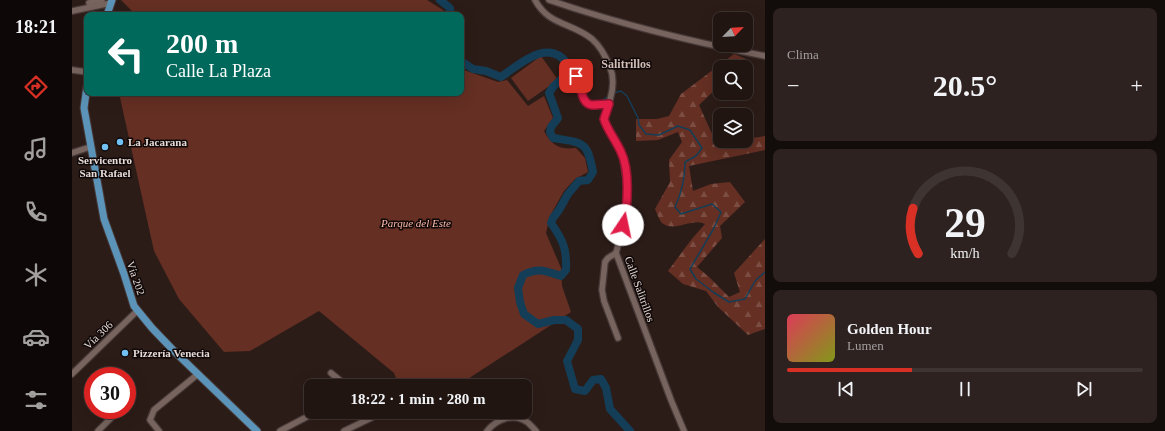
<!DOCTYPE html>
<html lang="es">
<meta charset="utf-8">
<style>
:root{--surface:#211512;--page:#2d2220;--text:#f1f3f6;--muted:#a29f9f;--line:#3e3432;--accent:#d93025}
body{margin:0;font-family:Georgia,serif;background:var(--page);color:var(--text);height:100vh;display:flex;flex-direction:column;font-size:15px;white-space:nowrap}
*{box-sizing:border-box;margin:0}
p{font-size:13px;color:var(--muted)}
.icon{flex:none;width:22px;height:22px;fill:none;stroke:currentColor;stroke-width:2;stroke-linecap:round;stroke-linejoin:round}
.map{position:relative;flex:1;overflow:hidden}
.side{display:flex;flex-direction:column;gap:8px;padding:8px;background:#120c0a;width:400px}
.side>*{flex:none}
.top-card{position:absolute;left:12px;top:12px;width:380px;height:84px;border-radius:8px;box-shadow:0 4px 16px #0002,0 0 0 1px var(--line);background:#00695c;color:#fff;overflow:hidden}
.needle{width:26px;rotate:65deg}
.buttons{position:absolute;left:641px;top:12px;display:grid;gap:8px}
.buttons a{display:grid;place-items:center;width:40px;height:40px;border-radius:8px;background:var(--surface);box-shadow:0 4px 16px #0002,0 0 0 1px var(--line);font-size:20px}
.speed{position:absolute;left:12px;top:367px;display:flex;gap:8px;font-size:20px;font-weight:700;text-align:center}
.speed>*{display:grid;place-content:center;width:52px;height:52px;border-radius:50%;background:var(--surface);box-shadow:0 4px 16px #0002,0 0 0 1px var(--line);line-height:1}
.speed .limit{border:6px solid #d22;background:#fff;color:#111}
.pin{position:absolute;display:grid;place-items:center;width:34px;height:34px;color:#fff;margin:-17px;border-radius:8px;box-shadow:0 2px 6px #0006}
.me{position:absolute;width:44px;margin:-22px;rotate:11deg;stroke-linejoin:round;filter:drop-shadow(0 0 3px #0008)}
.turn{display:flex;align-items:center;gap:14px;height:84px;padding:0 16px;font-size:18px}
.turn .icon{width:52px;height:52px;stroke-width:2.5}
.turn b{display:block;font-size:28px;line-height:34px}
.big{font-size:30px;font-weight:700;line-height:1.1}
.side .card{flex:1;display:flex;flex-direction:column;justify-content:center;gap:6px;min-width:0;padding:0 14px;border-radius:8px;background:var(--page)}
.side .dial{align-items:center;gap:0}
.dial svg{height:104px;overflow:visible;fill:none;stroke:var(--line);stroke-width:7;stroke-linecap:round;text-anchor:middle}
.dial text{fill:var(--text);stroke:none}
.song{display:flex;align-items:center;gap:12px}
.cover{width:48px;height:48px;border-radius:6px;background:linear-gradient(135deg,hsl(350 70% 55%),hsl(70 70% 35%))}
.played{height:4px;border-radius:2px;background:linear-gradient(90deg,var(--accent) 35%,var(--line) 35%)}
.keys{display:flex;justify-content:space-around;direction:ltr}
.heat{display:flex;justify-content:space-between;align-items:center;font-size:22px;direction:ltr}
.trip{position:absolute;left:232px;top:379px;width:228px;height:40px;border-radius:8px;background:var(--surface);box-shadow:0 4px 16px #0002,0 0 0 1px var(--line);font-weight:700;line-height:40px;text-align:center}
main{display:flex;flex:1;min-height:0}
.menu{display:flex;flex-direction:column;width:72px;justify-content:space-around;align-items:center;background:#0d0807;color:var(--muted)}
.menu .icon{width:28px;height:28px}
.menu .current{color:var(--accent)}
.menu b{font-size:18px;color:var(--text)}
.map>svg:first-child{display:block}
.green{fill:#652f23}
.forest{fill:url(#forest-firs)}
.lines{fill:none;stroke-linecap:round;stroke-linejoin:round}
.stream{stroke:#143e57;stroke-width:1.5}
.river{stroke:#143e57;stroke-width:8}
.minor-casing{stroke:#463937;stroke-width:8}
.major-casing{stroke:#463937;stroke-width:9}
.minor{stroke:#77645f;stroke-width:5.5}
.major{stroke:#5b94b8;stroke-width:7}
.route-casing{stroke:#92132f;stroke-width:10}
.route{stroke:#e11d48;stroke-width:7}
.poi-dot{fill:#71c1f4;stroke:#0f0807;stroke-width:1.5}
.labels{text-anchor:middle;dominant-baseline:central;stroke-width:3;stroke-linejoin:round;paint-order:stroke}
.poi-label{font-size:11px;font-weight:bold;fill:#e7dcd9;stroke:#0f0807;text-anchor:start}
.park-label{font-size:11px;font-style:italic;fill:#fcb9a9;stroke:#0f0807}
.street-label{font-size:11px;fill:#e7dcd9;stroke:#0f0807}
.neighbourhood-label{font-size:12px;font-weight:bold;fill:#d2bdb7;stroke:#0f0807}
</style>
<main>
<nav class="menu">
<b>18:21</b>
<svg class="icon current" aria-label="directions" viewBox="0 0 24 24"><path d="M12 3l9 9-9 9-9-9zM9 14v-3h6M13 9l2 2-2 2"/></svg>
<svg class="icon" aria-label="music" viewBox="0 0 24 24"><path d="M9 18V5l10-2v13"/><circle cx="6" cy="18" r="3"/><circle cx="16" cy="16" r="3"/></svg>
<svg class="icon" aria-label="phone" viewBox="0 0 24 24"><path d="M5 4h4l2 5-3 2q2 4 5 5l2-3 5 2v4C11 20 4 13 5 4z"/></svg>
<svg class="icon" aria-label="climate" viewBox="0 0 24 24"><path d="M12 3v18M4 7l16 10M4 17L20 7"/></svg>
<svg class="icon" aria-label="car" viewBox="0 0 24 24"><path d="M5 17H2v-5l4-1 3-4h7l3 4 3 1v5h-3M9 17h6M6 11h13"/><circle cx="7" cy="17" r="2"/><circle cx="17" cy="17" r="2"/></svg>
<svg class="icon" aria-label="filters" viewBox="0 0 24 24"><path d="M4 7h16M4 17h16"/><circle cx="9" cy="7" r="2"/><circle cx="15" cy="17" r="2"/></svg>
</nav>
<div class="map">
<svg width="693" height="431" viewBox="0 0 693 431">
<defs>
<pattern id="forest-firs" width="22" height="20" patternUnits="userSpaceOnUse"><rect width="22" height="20" fill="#652f23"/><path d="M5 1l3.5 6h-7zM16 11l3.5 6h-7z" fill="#7b4d42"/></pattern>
</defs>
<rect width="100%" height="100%" fill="#2c1c18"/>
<g class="green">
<polygon points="49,0 355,0 371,10 372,15 64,15"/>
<polygon points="469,56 486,80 456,101 439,78"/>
<path d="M 389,69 L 426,82 L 435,80 L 456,106 L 472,96 L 481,118 L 472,131 C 480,146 488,150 504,148 L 513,158 L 516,172 L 503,179 L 492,191 L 478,216 L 474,233 L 489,268 L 490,286 L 499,312 L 385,386 L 327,386 L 322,373 L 247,311 L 178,351 L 152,352 L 107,299 L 82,251 L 47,93 L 389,93 Z"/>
</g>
<path class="forest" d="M 662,54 L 674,59 L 670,67 L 648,67 L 648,85 L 627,105 L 645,145 L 666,141 L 674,141 L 674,139 L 693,136 L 693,150 L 617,166 L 621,191 L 639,184 L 658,182 L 673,202 L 648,226 L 650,238 L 625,267 L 636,276 L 657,297 L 668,292 L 662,273 L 693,239 L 693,329 L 676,335 L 646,307 L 634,291 L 611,284 L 596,271 L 619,240 L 633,224 C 620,217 603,233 590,223 C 587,220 585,213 583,209 L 598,182 L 597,160 L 610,142 L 606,132 L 586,140 L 564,141 L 564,119 L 585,119 L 597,116 L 609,94 Z"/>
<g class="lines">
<g class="stream">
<polyline points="497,66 506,67 509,73 515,99 517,101 523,102"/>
<path d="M 541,93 L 549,91 L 555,96 L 566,118 L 567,125 L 574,134 L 587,135 L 606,126 L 618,130 L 630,148 L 624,156 L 613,162 C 613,178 610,192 603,207 L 609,214 L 640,204 L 649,212 L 642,228 L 618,269 L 624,279 L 641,292 L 657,302 L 673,299 L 683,281 L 693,272"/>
<polyline points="528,102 538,95"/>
</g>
<g class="river">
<polyline points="368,0 378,8 378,15"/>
<path d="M 389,61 L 401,69 L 414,71 L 429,77 C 449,63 478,36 497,66 L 496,73 L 481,87 L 477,93 L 486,118 L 479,127 L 478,132 L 481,138 C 511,143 515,140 521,172 L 516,180 L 507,181 L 496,194 L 487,210 L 481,218 L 479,223 C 491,240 495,249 494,270 L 489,276 C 473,271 467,267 451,275 L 446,288 L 448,302 L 452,314 L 466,324 L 482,320 L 494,320 L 506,329 L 506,340 L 495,361 L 503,389 L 513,391 L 521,380 L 529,379 L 534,388 L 538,409 L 558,431"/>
</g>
<defs>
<g id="minor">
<path d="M 463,0 C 477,26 499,22 520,39 C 528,46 534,57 538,67 C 542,77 541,90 538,100 C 536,108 531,116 534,124 L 550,153 L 554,178 L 556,195 L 555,212 L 544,253 L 599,400 L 612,431"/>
<path d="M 477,0 C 547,24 620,42 693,56"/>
<polyline points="17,3 30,0"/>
<polyline points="0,11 39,3"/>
<polyline points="0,70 15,72"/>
<path d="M 504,76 C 510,84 508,104 520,105 C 526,105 532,104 537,104"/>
<polyline points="0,153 18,147"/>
<polyline points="544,253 536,258 533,262 530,290 532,301 546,338"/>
<polyline points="259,373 275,386"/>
<polyline points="0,374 65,311"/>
<polyline points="55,402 56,401"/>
<polyline points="26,431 47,410"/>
<polyline points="87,431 78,420 82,410 126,374"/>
<polyline points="208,431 244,412"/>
<polyline points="272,431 301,417"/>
<path d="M 415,431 C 424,420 441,412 455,422 C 458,424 461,428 464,431"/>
</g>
<g id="major">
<polyline points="35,15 40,0"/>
<polyline points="15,86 12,108 32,219 52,274 62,306 80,328 102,351 185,431"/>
</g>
</defs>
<use href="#minor" class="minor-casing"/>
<use href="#major" class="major-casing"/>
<use href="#minor" class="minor"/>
<use href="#major" class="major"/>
</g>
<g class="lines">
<defs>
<path id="route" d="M 504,76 C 510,84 508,104 520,105 C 526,105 531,104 537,104 L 532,119 L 533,122 C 537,132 544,141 549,152 C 558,170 556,206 551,225"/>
</defs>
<use href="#route" class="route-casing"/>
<use href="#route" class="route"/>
</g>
<g class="poi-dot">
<circle cx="48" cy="142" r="4"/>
<circle cx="33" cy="147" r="4"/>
<circle cx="53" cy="353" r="4"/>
</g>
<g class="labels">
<g class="poi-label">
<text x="56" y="142">La Jacarana</text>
<text x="33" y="160" text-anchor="middle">Servicentro<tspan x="33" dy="13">San Rafael</tspan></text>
<text x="61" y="353">Pizzería Venecia</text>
</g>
<g class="park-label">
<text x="344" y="223">Parque del Este</text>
</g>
<g class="street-label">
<text transform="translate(64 278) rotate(71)">Vía 202</text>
<text transform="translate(568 289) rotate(70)">Calle Salitrillos</text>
<text transform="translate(26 335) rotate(-44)">Vía 306</text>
</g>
<g class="neighbourhood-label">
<text x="554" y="64">Salitrillos</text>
</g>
</g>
</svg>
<div class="buttons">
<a><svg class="needle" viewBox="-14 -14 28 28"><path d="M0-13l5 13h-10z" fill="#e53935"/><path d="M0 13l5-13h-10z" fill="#a29f9f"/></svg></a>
<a><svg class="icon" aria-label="search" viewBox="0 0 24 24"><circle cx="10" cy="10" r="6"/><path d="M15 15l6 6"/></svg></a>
<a><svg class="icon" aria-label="layers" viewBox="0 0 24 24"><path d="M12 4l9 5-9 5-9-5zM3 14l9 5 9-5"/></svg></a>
</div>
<div class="speed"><div class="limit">30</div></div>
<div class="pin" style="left:504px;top:76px;background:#d93025"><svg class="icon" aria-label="arrive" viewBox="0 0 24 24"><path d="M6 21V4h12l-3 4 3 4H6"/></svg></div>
<svg class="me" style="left:551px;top:225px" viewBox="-20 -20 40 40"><circle r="19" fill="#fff"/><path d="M0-13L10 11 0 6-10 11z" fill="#e11d48"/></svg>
<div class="trip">18:22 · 1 min · 280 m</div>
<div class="top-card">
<div class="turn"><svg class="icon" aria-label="left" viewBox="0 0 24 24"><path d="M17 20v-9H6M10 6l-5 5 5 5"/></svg><div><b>200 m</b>Calle La Plaza</div></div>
</div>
</div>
<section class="side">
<div class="card"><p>Clima</p>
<div class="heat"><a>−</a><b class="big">20.5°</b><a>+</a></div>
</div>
<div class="card dial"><svg viewBox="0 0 100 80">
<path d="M14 69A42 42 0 1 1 86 69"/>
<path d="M14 69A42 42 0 0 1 10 34" stroke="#d93025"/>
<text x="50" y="56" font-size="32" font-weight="700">29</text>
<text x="50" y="72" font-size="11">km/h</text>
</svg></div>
<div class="card">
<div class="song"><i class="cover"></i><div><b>Golden Hour</b><p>Lumen</p></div></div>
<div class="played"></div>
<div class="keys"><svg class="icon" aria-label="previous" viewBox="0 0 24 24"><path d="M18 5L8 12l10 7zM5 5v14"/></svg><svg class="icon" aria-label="pause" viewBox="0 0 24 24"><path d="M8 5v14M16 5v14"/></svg><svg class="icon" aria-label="next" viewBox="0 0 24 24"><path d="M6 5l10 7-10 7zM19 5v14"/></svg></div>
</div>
</section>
</main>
